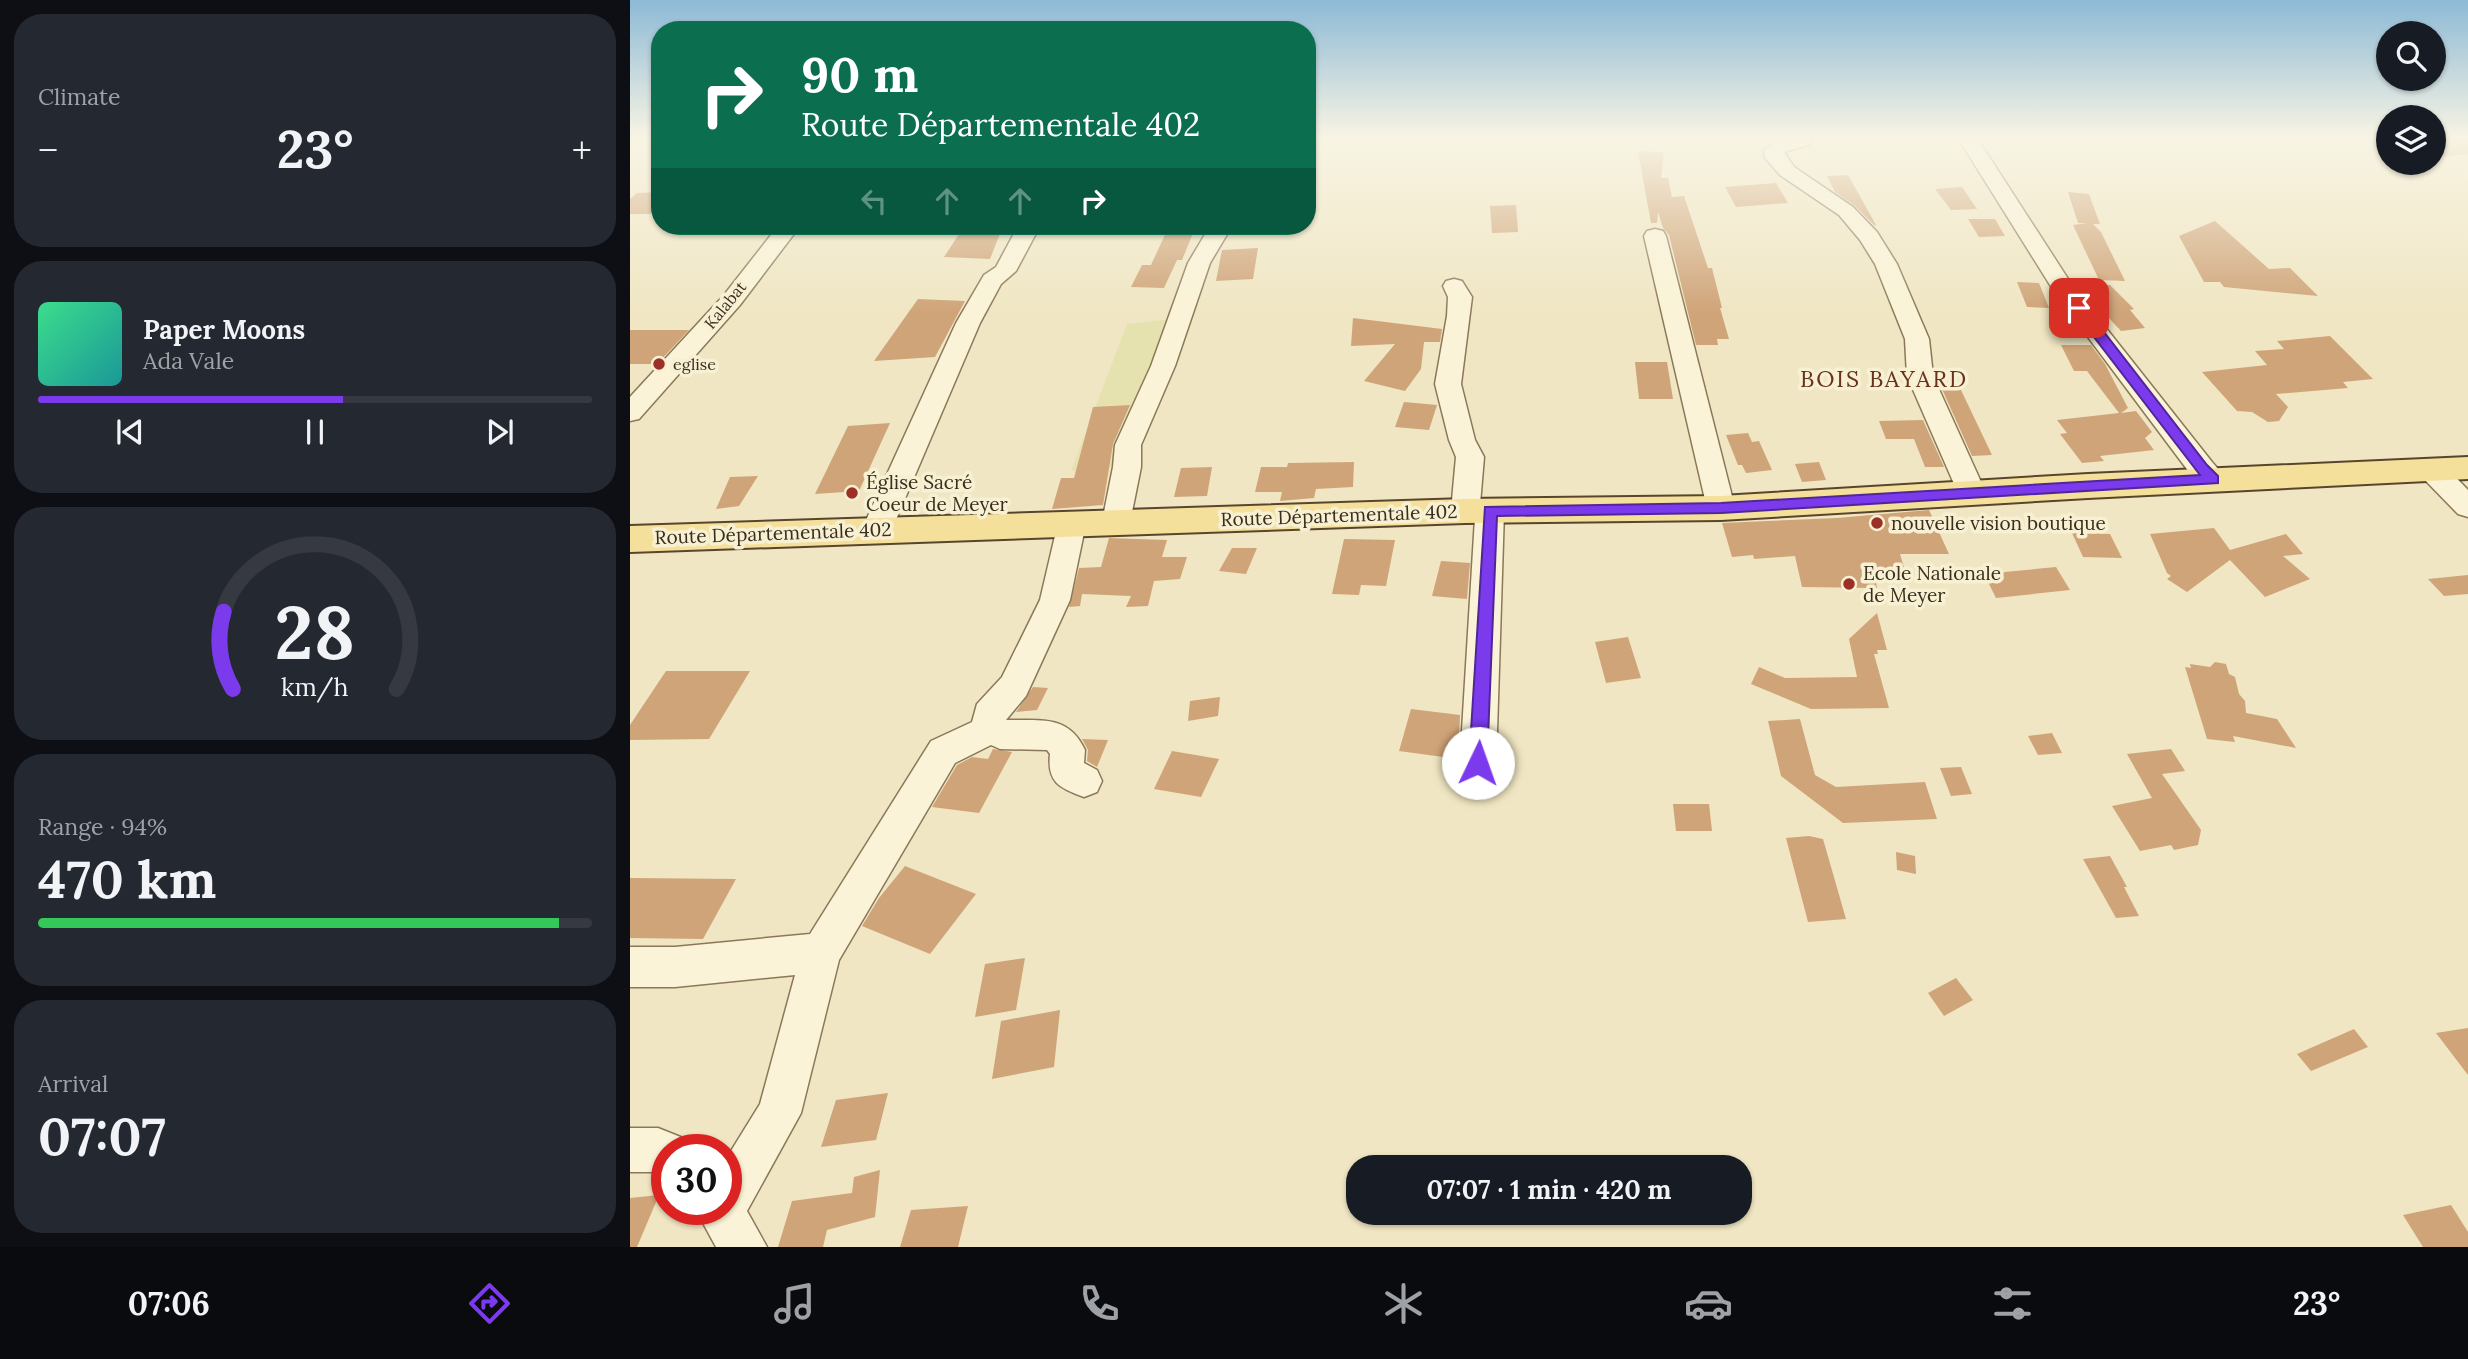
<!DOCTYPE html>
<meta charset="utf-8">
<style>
:root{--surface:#171b24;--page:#242831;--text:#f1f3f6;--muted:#9ea1a6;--line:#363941;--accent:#7c3aed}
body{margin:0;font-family:Lora,serif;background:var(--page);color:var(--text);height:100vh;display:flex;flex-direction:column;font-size:26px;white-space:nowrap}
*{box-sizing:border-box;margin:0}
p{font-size:23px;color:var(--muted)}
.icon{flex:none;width:38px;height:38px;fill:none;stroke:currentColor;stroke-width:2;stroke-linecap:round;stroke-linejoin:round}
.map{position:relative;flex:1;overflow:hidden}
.details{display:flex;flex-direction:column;gap:14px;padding:14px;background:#0d0f14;width:630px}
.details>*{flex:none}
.hud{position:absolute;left:21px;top:21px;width:665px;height:214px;border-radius:28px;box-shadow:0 2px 5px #0004;background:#0b6e4f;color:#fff;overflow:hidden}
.controls{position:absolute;left:1746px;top:21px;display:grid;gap:14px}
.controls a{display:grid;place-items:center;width:70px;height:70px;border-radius:50%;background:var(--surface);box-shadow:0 2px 5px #0004;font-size:35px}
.speed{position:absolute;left:21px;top:1134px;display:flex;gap:14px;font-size:35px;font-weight:700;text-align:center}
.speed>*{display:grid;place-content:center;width:91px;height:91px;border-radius:50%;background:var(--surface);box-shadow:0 2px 5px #0004;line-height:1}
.speed .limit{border:10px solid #d22;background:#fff;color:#111}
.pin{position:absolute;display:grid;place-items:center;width:60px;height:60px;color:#fff;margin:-30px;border-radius:14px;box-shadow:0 4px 10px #0006}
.me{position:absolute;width:77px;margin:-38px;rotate:3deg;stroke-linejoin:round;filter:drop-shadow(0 0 5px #0008)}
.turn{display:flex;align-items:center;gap:24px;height:147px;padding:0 35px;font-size:32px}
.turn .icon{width:91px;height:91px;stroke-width:2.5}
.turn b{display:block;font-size:49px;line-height:60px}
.lanes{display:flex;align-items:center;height:66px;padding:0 35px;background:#0003;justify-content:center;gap:35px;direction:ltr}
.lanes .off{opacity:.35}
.big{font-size:52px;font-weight:700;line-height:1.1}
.details .card{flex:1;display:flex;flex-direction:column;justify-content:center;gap:10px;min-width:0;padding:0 24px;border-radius:28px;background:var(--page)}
.details .dial{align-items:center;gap:0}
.dial svg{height:182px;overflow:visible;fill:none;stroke:var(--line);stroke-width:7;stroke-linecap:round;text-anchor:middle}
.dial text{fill:var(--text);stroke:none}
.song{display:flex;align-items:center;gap:21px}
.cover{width:84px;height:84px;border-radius:10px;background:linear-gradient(135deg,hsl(150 70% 55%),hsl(180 70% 35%))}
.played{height:7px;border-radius:4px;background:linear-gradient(90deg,var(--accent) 55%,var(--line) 55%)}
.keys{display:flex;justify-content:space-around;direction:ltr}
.heat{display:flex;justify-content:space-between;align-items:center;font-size:38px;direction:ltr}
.charge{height:10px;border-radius:5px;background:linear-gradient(90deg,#34c759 94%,var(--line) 0)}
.trip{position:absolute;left:716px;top:1155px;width:406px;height:70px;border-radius:28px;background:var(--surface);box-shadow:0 2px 5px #0004;font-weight:700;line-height:70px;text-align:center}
.tab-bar{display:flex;height:112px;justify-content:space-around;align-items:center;background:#090b0e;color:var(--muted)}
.tab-bar .icon{width:49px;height:49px}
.tab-bar .selected{color:var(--accent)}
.tab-bar b{font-size:32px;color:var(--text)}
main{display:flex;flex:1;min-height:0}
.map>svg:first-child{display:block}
.farmland{fill:#e6e2b0}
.building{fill:#cfa478}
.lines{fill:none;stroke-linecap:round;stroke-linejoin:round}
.minor-casing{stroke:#8b7859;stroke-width:3}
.major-casing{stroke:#58452d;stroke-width:4}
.minor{fill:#faf3d7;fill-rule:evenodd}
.major{fill:#f4e09a;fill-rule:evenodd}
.route{fill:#7c3aed;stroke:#51269a;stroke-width:2}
.poi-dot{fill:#9c3027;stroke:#f7f0d3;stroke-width:2.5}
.labels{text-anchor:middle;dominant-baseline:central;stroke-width:7;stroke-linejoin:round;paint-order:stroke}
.far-street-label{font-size:16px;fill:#3a2e1e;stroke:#f7f0d3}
.far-poi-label{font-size:16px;fill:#3a2e1e;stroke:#f7f0d3;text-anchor:start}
.poi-label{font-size:19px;fill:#3a2e1e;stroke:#f7f0d3;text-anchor:start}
.street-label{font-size:19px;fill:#3a2e1e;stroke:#f7f0d3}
.quarter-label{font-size:23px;letter-spacing:2px;fill:#68321b;stroke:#f7f0d3}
</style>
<main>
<section class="details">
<div class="card"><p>Climate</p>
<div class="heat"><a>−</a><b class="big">23°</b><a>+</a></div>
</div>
<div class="card">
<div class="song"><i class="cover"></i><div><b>Paper Moons</b><p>Ada Vale</p></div></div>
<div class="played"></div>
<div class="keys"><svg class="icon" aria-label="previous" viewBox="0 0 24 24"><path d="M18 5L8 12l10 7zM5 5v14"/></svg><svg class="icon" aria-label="pause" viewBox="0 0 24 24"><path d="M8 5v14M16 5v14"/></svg><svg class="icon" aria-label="next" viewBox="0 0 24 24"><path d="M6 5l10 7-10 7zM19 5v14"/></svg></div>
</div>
<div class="card dial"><svg viewBox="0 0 100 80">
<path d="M14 69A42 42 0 1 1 86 69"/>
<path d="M14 69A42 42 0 0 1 10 35" stroke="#7c3aed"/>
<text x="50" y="56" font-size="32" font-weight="700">28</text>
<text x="50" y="72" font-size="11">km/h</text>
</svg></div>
<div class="card"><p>Range · 94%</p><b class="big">470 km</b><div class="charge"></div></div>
<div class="card"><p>Arrival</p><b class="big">07:07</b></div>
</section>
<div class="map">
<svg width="1838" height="1247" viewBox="0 0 1838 1247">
<rect width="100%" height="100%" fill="#f0e6c3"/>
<polygon class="farmland" points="541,319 489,467 441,471 497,324"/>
<g class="building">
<polygon points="1804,138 1838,138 1838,154 1804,158"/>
<polygon points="1008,151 1034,152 1031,178 1038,178 1042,197 1054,196 1078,268 1082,268 1092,308 1090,308 1099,339 1087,339 1088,345 1066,345 1039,235 1033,228 1028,212 1027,223 1021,223"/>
<polygon points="1218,175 1246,225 1245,226 1224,205 1205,192 1197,176"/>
<polygon points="1146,183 1158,203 1106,207 1095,187"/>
<polygon points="1332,187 1347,209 1321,210 1305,189"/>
<polygon points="30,192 30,205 20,214 0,214 0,199 7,193"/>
<polygon points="1438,192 1459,194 1470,224 1463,224 1471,232 1495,281 1469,280 1443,225 1457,223 1448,223"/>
<polygon points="886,205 888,232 862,233 860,206"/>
<polygon points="1338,219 1365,219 1375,236 1349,237"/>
<polygon points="1585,221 1639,269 1660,268 1688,296 1594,287 1590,282 1574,282 1549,236"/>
<polygon points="539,226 566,226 552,260 547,260 534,288 501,287 512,265 521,265"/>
<polygon points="331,231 371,231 360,259 314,257"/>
<polygon points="628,248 623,279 586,281 592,250"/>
<polygon points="1387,282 1409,283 1419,308 1397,307"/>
<polygon points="1458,285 1480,285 1504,309 1500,310 1515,328 1491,331 1476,315"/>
<polygon points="288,299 335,301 305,357 244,361"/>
<polygon points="723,318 812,329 810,342 794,342 791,369 775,391 734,381 765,344 721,346"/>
<polygon points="0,330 59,330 27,364 0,364"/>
<polygon points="1700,336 1743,379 1713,382 1718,388 1646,394 1658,407 1649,421 1638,422 1622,412 1607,411 1572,372 1637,365 1625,351 1654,349 1647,341"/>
<polygon points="1431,345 1461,345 1475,364 1498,408 1491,413 1506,411 1522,432 1515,438 1524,450 1470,456 1474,461 1452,463 1430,434 1437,433 1427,420 1489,413 1457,371 1444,371"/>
<polygon points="1005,362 1037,362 1043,399 1009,399"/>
<polygon points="1330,388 1362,455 1342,456 1312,389"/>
<polygon points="774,402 807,405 799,430 765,427"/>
<polygon points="500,405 483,444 473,505 422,509 431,478 444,478 463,407"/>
<polygon points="1293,420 1314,467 1295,467 1284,439 1256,439 1249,421"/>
<polygon points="260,423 229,491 185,494 218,426"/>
<polygon points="1118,433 1122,442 1129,441 1142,470 1116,473 1112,465 1108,465 1096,435"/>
<polygon points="724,462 723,487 686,489 684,498 650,501 652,492 625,492 631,467 657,467 658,463"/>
<polygon points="1189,462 1196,480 1172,482 1165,464"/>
<polygon points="582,467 577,496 544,497 551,468"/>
<polygon points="128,476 109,506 86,509 100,477"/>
<polygon points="1299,510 1319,554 1270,554 1278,581 1246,582 1247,588 1172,587 1165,556 1124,559 1123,555 1102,557 1092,523 1207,518"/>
<polygon points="1584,528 1600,550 1656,534 1673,554 1653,556 1680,579 1635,597 1600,560 1557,592 1537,579 1541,576 1537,573 1520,534"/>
<polygon points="1442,533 1480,534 1492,558 1453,557"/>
<polygon points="479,538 537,540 532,557 557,557 550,579 524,581 518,606 496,607 501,596 452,594 450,606 439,607 449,568 471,567"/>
<polygon points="714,539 765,540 756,586 731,585 729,595 702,594"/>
<polygon points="602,548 627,548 616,574 589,571"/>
<polygon points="811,561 840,563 837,599 802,596"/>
<polygon points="1426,567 1440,590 1366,598 1354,574"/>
<polygon points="1838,575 1838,594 1814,596 1798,579"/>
<polygon points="1247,613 1257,650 1247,650 1248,654 1244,654 1259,708 1181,709 1121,684 1129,667 1155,678 1227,677 1219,639"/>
<polygon points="998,637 1011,678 976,683 965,642"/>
<polygon points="1585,662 1596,664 1599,674 1605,677 1609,694 1615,701 1616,713 1647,719 1666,748 1603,736 1605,742 1577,739 1555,667 1561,668 1560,664 1580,667"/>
<polygon points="36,671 120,671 79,739 0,740 0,725"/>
<polygon points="403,687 418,688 407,710 386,712"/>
<polygon points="590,697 588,716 558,721 560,701"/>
<polygon points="781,709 830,715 828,759 769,751"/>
<polygon points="1170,719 1185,775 1206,787 1295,782 1307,819 1213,823 1151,776 1138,721"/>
<polygon points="1422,733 1432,753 1408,755 1398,736"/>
<polygon points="452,739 478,740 467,767 457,761 458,750"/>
<polygon points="363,749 382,752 349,813 302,807 327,765 342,757 358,759"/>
<polygon points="1541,749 1555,771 1532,774 1571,830 1568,845 1544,850 1541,845 1510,851 1482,806 1522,798 1497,754"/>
<polygon points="542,751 589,759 571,797 524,789"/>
<polygon points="1331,767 1342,794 1321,796 1310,768"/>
<polygon points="1043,804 1079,804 1082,831 1046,831"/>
<polygon points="1179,836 1193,839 1216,919 1178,922 1156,838"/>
<polygon points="1266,852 1285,856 1286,874 1267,870"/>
<polygon points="1480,856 1497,887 1494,887 1509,916 1486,918 1453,859"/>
<polygon points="275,866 346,894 300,954 232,926 249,898"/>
<polygon points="0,878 106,879 73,939 0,938"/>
<polygon points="395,958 386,1010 345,1017 355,964"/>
<polygon points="1326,978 1343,1000 1314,1016 1298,993"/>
<polygon points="430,1010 424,1067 362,1079 371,1021"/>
<polygon points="1838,1028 1838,1075 1806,1033"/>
<polygon points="1724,1029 1738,1047 1681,1071 1667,1054"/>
<polygon points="258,1093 246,1140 191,1147 206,1100"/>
<polygon points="250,1170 245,1217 197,1230 193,1247 148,1247 162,1201 222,1193 224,1177"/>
<polygon points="29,1195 7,1247 0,1247 0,1198"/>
<polygon points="1821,1205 1838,1232 1838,1247 1793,1247 1773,1215"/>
<polygon points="338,1206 328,1247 270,1247 281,1210"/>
</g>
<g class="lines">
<defs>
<g id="minor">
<polygon points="1153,138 1180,138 1182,141 1179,145 1154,152 1164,167 1223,207 1247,232 1267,264 1299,339 1303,376 1356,493 1352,500 1342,503 1332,500 1328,493 1277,376 1275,339 1245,264 1230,240 1209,215 1150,175 1135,158 1134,150"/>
<path d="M 1328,138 L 1347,138 L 1442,285 L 1582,462 L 1597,479 L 1593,486 C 1578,490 1573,485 1562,476 L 1425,293 Z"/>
<polygon points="148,226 170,226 110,305 9,419 0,421 0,397 94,295"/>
<polygon points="388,226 410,226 386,271 371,284 350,323 262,529 257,536 247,539 237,536 232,529 326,323 354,275 366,267"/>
<polygon points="580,226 602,226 580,263 545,366 511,445 511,467 500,522 496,529 486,532 476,529 472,522 483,467 485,445 521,366 558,263"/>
<polygon points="1025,229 1033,231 1036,236 1105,508 1101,515 1091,518 1081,515 1077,508 1014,236 1017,231"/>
<polygon points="824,279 832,281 842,297 831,384 845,440 854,457 850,504 860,501 870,504 874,511 866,763 860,774 848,778 836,774 830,763 845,518 835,521 825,518 821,511 826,457 819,440 805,384 817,316 818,297 813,286 816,281"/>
<polygon points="1802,461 1812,463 1838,490 1838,517 1828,514 1792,477 1788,470 1792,463"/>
<path d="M 442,513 L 452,516 L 456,523 L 440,600 L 396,696 L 376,720 C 411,721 438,714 455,750 L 454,763 L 467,770 L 472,781 L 467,792 L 454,797 C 429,788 417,782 420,754 L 417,750 L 370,749 L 361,745 L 325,763 L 209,960 L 171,1113 L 117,1211 L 137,1247 L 86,1247 L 67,1212 L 68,1209 L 96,1209 L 96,1159 L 130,1104 L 165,975 L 45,987 L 0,987 L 0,947 L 45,947 L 180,934 L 301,741 L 342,722 L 347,704 L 372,677 L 410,600 L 428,523 L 432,516 Z"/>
<polygon points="0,1128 28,1128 53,1138 58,1150 37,1150 37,1176 27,1172 0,1172"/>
</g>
<polygon id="major" points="1838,457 1838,479 1458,498 1091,520 835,523 0,552 0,526 835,499 1091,496 1458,474"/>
</defs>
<use href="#minor" class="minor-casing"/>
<use href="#major" class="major-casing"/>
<use href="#minor" class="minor"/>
<use href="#major" class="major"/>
</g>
<linearGradient id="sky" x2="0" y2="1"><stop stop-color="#8dbad6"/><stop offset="0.44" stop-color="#f8f4e4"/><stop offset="1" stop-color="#f8f4e4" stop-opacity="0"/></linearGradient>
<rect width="1838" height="313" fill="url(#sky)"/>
<polygon class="route" points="1449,304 1453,305 1577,465 1588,476 1588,483 1091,513 867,516 857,763 854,768 848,771 842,768 839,763 855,507 1091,503 1570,475 1444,311 1443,308"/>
<g class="poi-dot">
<circle cx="29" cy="364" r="7"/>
<circle cx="222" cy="493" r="7"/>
<circle cx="1247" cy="523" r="7"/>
<circle cx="1219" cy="584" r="7"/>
</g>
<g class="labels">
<g class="far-street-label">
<text transform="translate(95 305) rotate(-51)">Kalabat</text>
</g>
<g class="far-poi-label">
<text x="43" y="364">eglise</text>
</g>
<g class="poi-label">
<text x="236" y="482">Église Sacré<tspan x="236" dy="22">Coeur de Meyer</tspan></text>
<text x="1261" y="523">nouvelle vision boutique</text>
<text x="1233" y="573">Ecole Nationale<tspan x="1233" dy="22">de Meyer</tspan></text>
</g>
<g class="street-label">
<text transform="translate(709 515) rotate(-2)">Route Départementale 402</text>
<text transform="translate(143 533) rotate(-2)">Route Départementale 402</text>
</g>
<g class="quarter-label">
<text x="1254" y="378">BOIS BAYARD</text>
</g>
</g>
</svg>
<div class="controls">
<a><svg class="icon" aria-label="search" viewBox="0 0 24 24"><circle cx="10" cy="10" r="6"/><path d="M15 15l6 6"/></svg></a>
<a><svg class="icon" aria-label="layers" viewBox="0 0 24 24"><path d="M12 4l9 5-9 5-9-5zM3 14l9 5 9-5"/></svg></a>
</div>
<div class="speed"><div class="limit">30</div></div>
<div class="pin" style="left:1449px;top:308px;background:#d93025"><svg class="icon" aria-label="arrive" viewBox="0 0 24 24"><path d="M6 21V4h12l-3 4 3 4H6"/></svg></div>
<svg class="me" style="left:848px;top:763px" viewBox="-20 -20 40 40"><circle r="19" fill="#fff"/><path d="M0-13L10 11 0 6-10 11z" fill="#7c3aed"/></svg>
<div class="trip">07:07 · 1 min · 420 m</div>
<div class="hud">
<div class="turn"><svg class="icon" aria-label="right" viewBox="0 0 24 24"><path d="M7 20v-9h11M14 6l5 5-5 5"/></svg><div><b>90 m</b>Route Départementale 402</div></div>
<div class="lanes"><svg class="icon off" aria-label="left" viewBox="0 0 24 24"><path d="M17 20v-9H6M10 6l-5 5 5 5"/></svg><svg class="icon off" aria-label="ahead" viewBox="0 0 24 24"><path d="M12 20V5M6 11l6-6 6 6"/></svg><svg class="icon off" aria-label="ahead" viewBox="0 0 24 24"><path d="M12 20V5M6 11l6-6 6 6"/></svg><svg class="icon" aria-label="right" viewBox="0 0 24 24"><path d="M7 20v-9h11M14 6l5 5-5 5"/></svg></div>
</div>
</div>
</main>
<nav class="tab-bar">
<b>07:06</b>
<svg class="icon selected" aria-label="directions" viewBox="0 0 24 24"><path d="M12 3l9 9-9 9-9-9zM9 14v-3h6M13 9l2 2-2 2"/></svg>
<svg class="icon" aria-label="music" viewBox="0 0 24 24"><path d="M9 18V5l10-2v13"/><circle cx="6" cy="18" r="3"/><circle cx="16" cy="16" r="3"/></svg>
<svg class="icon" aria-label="phone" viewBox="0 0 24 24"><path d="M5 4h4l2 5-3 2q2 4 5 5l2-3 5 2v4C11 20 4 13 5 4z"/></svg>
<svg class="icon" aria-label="climate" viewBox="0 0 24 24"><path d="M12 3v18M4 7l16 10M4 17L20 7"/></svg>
<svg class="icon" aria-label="car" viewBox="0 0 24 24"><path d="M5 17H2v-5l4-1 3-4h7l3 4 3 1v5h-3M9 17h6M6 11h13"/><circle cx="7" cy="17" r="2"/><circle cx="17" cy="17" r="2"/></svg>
<svg class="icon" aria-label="filters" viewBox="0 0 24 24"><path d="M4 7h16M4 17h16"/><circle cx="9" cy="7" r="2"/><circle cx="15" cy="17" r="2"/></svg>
<b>23°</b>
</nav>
